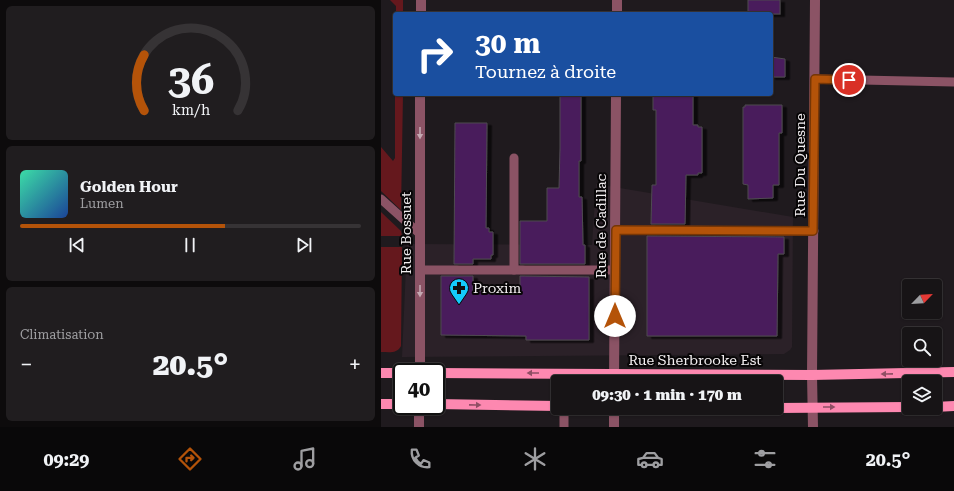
<!DOCTYPE html>
<html lang="fr">
<meta charset="utf-8">
<style>
:root{--surface:#171416;--page:#201d1f;--text:#f1f3f6;--muted:#9e9ea1;--line:#363335;--accent:#b45309}
body{margin:0;font-family:"Roboto Serif",serif;background:var(--page);color:var(--text);height:100vh;display:flex;flex-direction:column;font-size:15px;white-space:nowrap}
*{box-sizing:border-box;margin:0}
p{font-size:13px;color:var(--muted)}
.icon{flex:none;width:22px;height:22px;fill:none;stroke:currentColor;stroke-width:2;stroke-linecap:round;stroke-linejoin:round}
.map{position:relative;flex:1;overflow:hidden}
.drawer{display:flex;flex-direction:column;gap:6px;padding:6px;background:#0d0b0c;width:381px}
.drawer>*{flex:none}
.banner{position:absolute;left:12px;top:12px;width:380px;height:84px;border-radius:4px;box-shadow:0 1px 3px #0004,0 0 0 1px var(--line);background:#1a4fa0;color:#fff;overflow:hidden}
.needle{width:26px;rotate:65deg}
.fabs{position:absolute;left:521px;top:279px;display:grid;gap:8px}
.fabs a{display:grid;place-items:center;width:40px;height:40px;border-radius:4px;background:var(--surface);box-shadow:0 1px 3px #0004,0 0 0 1px var(--line);font-size:20px}
.speed{position:absolute;left:12px;top:363px;display:flex;gap:8px;font-size:20px;font-weight:700;text-align:center}
.speed>*{display:grid;place-content:center;width:52px;height:52px;border-radius:50%;background:var(--surface);box-shadow:0 1px 3px #0004,0 0 0 1px var(--line);line-height:1}
.speed .limit{border:2px solid #111;border-radius:6px;background:#fff;color:#111}
.pin{position:absolute;display:grid;place-items:center;width:34px;height:34px;color:#fff;margin:-17px;border:2px solid #fff;border-radius:50%;box-shadow:0 1px 4px #0007}
.me{position:absolute;width:44px;margin:-22px;rotate:0deg;stroke-linejoin:round;filter:drop-shadow(0 0 3px #0008)}
.turn{display:flex;align-items:center;gap:14px;height:84px;padding:0 16px;font-size:18px}
.turn .icon{width:52px;height:52px;stroke-width:2.5}
.turn b{display:block;font-size:28px;line-height:34px}
.big{font-size:30px;font-weight:800;line-height:1.1}
.drawer .widget{flex:1;display:flex;flex-direction:column;justify-content:center;gap:6px;min-width:0;padding:0 14px;border-radius:6px;background:var(--page)}
.drawer .dial{align-items:center;gap:0}
.dial svg{height:104px;overflow:visible;fill:none;stroke:var(--line);stroke-width:7;stroke-linecap:round;text-anchor:middle}
.dial text{fill:var(--text);stroke:none}
.song{display:flex;align-items:center;gap:12px}
.cover{width:48px;height:48px;border-radius:6px;background:linear-gradient(135deg,hsl(160 70% 55%),hsl(220 70% 35%))}
.played{height:4px;border-radius:2px;background:linear-gradient(90deg,var(--accent) 60%,var(--line) 60%)}
.keys{display:flex;justify-content:space-around;direction:ltr}
.heat{display:flex;justify-content:space-between;align-items:center;font-size:22px;direction:ltr}
.trip{position:absolute;left:170px;top:375px;width:232px;height:40px;border-radius:4px;background:var(--surface);box-shadow:0 1px 3px #0004,0 0 0 1px var(--line);font-weight:800;line-height:40px;text-align:center}
.tab-bar{display:flex;height:64px;justify-content:space-around;align-items:center;background:#090809;color:var(--muted)}
.tab-bar .icon{width:28px;height:28px}
.tab-bar .selected{color:var(--accent)}
.tab-bar b{font-size:18px;color:var(--text)}
main{display:flex;flex:1;min-height:0}
.map>svg:first-child{display:block}
.built{fill:#2b2128}
.green{fill:#65181d}
.building{fill:#481b5b;stroke:#4f4b51;filter:url(#shadow)}
.lines{fill:none;stroke-linecap:round;stroke-linejoin:round}
.service{stroke:#8b5365;stroke-width:9}
.minor{stroke:#8b5365;stroke-width:10}
.tertiary{stroke:#8b5365;stroke-width:10}
.primary{stroke:#fd88b0;stroke-width:10}
.oneway{fill:#c4a9b2}
.oneway2{fill:#8f4e64}
.route-casing{stroke:#753606;stroke-width:10}
.route{stroke:#b45309;stroke-width:7}
.labels{text-anchor:middle;dominant-baseline:central;stroke-width:4;stroke-linejoin:round;paint-order:stroke}
.street-label{font-size:14px;fill:#f3eff1;stroke:#080607}
.poi-label{font-size:14px;fill:#f3eff1;stroke:#080607;text-anchor:start}
</style>
<main>
<section class="drawer">
<div class="widget dial"><svg viewBox="0 0 100 80">
<path d="M14 69A42 42 0 1 1 86 69"/>
<path d="M14 69A42 42 0 0 1 14 26" stroke="#b45309"/>
<text x="50" y="56" font-size="32" font-weight="700">36</text>
<text x="50" y="72" font-size="11">km/h</text>
</svg></div>
<div class="widget">
<div class="song"><i class="cover"></i><div><b>Golden Hour</b><p>Lumen</p></div></div>
<div class="played"></div>
<div class="keys"><svg class="icon" aria-label="previous" viewBox="0 0 24 24"><path d="M18 5L8 12l10 7zM5 5v14"/></svg><svg class="icon" aria-label="pause" viewBox="0 0 24 24"><path d="M8 5v14M16 5v14"/></svg><svg class="icon" aria-label="next" viewBox="0 0 24 24"><path d="M6 5l10 7-10 7zM19 5v14"/></svg></div>
</div>
<div class="widget"><p>Climatisation</p>
<div class="heat"><a>−</a><b class="big">20.5°</b><a>+</a></div>
</div>
</section>
<div class="map">
<svg width="573" height="427" viewBox="0 0 573 427">
<defs>
<filter id="shadow"><feDropShadow dx="4.5" dy="2.5" stdDeviation="0" flood-color="#0009"/></filter>
</defs>
<rect width="100%" height="100%" fill="#1f1a1e"/>
<polygon class="built" points="215,184 412,217 411,347 409,350 403,354 21,357 26,244 211,245"/>
<g class="green">
<polygon points="9,0 22,0 22,14 15,14 15,6"/>
<polygon points="14,94 22,94 20,210 0,191 0,147 12,161 14,158"/>
<polygon points="0,212 20,231 21,236 0,236"/>
<path d="M 0,247 L 21,247 L 20,346 C 16,354 8,352 0,352 Z"/>
</g>
<g class="building">
<rect x="367" y="0" width="32" height="14"/>
<polygon points="390,57 404,59 404,77 390,77"/>
<polygon points="179,94 200,94 200,161 198,161 198,197 201,197 202,245 204,245 204,264 139,264 139,221 166,221 166,188 178,188 179,148"/>
<polygon points="272,94 312,94 312,125 317,125 317,127 321,127 321,173 317,173 317,175 305,175 304,224 270,224 271,185 275,185 275,110 272,110"/>
<polygon points="364,105 401,105 401,133 398,133 398,185 392,185 392,198 367,199 367,185 362,184 362,107 364,107"/>
<polygon points="74,123 106,123 105,228 108,228 108,232 112,232 112,255 110,255 110,259 92,259 92,264 73,264"/>
<polygon points="266,236 403,237 403,254 397,254 396,336 266,336"/>
<polygon points="60,276 92,276 92,291 139,291 139,276 208,277 208,340 145,340 145,336 60,335"/>
</g>
<g class="lines">
<g class="service">
<polyline points="434,79 573,82"/>
<polyline points="0,199 39,234"/>
<polyline points="235,230 433,231"/>
<polyline points="39,270 234,270"/>
<polyline points="133,270 133,158"/>
<polyline points="183,408 183,427"/>
</g>
<g class="minor">
<polyline points="40,14 40,0"/>
<polyline points="39,372 39,94"/>
<polyline points="38,427 38,406"/>
<polyline points="432,427 431,375 434,0"/>
</g>
<g class="tertiary">
<polyline points="236,14 236,0"/>
<polyline points="233,382 235,94"/>
<polyline points="233,427 233,408"/>
</g>
<g class="primary">
<polyline points="0,373 21,373"/>
<polyline points="55,373 431,375 573,372"/>
<polyline points="0,404 21,404"/>
<polyline points="55,404 177,406"/>
<polyline points="554,407 573,406"/>
<polyline points="395,408 528,407"/>
</g>
</g>
<defs><path id="oneway-solid" d="M-6-.8H1V-3.2L6.5 0L1 3.2V.8H-6Z"/></defs>
<g class="oneway">
<use href="#oneway-solid" transform="translate(39 133) rotate(90)"/>
<use href="#oneway-solid" transform="translate(39 291) rotate(90)"/>
</g>
<g class="oneway2">
<use href="#oneway-solid" transform="translate(152 373) rotate(-180)"/>
<use href="#oneway-solid" transform="translate(506 374) rotate(179)"/>
<use href="#oneway-solid" transform="translate(94 405) rotate(1)"/>
<use href="#oneway-solid" transform="translate(448 407)"/>
</g>
<g class="lines">
<defs>
<polyline id="route" points="234,316 235,230 432,231 434,79 468,80"/>
</defs>
<use href="#route" class="route-casing"/>
<use href="#route" class="route"/>
</g>
<defs>
<symbol id="pharmacy-pin" viewBox="-11 -11 22 30"><path d="M0 17L-7.5 6A9.5 9.5 0 1 1 7.5 6Z" fill="#14cafb" stroke="#080607"/><path d="M-2-6h4v4h4v4h-4v4h-4v-4h-4v-4h4Z" fill="#111"/></symbol>
</defs>
<g fill-rule="evenodd">
<use href="#pharmacy-pin" x="67" y="277" width="22" height="30"/>
</g>
<g class="labels">
<g class="street-label">
<text transform="translate(419 165) rotate(-90)">Rue Du Quesne</text>
<text transform="translate(220 226) rotate(-90)">Rue de Cadillac</text>
<text transform="translate(25 233) rotate(-90)">Rue Bossuet</text>
<text x="314" y="360">Rue Sherbrooke Est</text>
</g>
<g class="poi-label">
<text x="92" y="288">Proxim</text>
</g>
</g>
</svg>
<div class="fabs">
<a><svg class="needle" viewBox="-14 -14 28 28"><path d="M0-13l5 13h-10z" fill="#e53935"/><path d="M0 13l5-13h-10z" fill="#9e9ea1"/></svg></a>
<a><svg class="icon" aria-label="search" viewBox="0 0 24 24"><circle cx="10" cy="10" r="6"/><path d="M15 15l6 6"/></svg></a>
<a><svg class="icon" aria-label="layers" viewBox="0 0 24 24"><path d="M12 4l9 5-9 5-9-5zM3 14l9 5 9-5"/></svg></a>
</div>
<div class="speed"><div class="limit">40</div></div>
<div class="pin" style="left:468px;top:80px;background:#d93025"><svg class="icon" aria-label="arrive" viewBox="0 0 24 24"><path d="M6 21V4h12l-3 4 3 4H6"/></svg></div>
<svg class="me" style="left:234px;top:316px" viewBox="-20 -20 40 40"><circle r="19" fill="#fff"/><path d="M0-13L10 11 0 6-10 11z" fill="#b45309"/></svg>
<div class="trip">09:30 · 1 min · 170 m</div>
<div class="banner">
<div class="turn"><svg class="icon" aria-label="right" viewBox="0 0 24 24"><path d="M7 20v-9h11M14 6l5 5-5 5"/></svg><div><b>30 m</b>Tournez à droite</div></div>
</div>
</div>
</main>
<nav class="tab-bar">
<b>09:29</b>
<svg class="icon selected" aria-label="directions" viewBox="0 0 24 24"><path d="M12 3l9 9-9 9-9-9zM9 14v-3h6M13 9l2 2-2 2"/></svg>
<svg class="icon" aria-label="music" viewBox="0 0 24 24"><path d="M9 18V5l10-2v13"/><circle cx="6" cy="18" r="3"/><circle cx="16" cy="16" r="3"/></svg>
<svg class="icon" aria-label="phone" viewBox="0 0 24 24"><path d="M5 4h4l2 5-3 2q2 4 5 5l2-3 5 2v4C11 20 4 13 5 4z"/></svg>
<svg class="icon" aria-label="climate" viewBox="0 0 24 24"><path d="M12 3v18M4 7l16 10M4 17L20 7"/></svg>
<svg class="icon" aria-label="car" viewBox="0 0 24 24"><path d="M5 17H2v-5l4-1 3-4h7l3 4 3 1v5h-3M9 17h6M6 11h13"/><circle cx="7" cy="17" r="2"/><circle cx="17" cy="17" r="2"/></svg>
<svg class="icon" aria-label="filters" viewBox="0 0 24 24"><path d="M4 7h16M4 17h16"/><circle cx="9" cy="7" r="2"/><circle cx="15" cy="17" r="2"/></svg>
<b>20.5°</b>
</nav>
